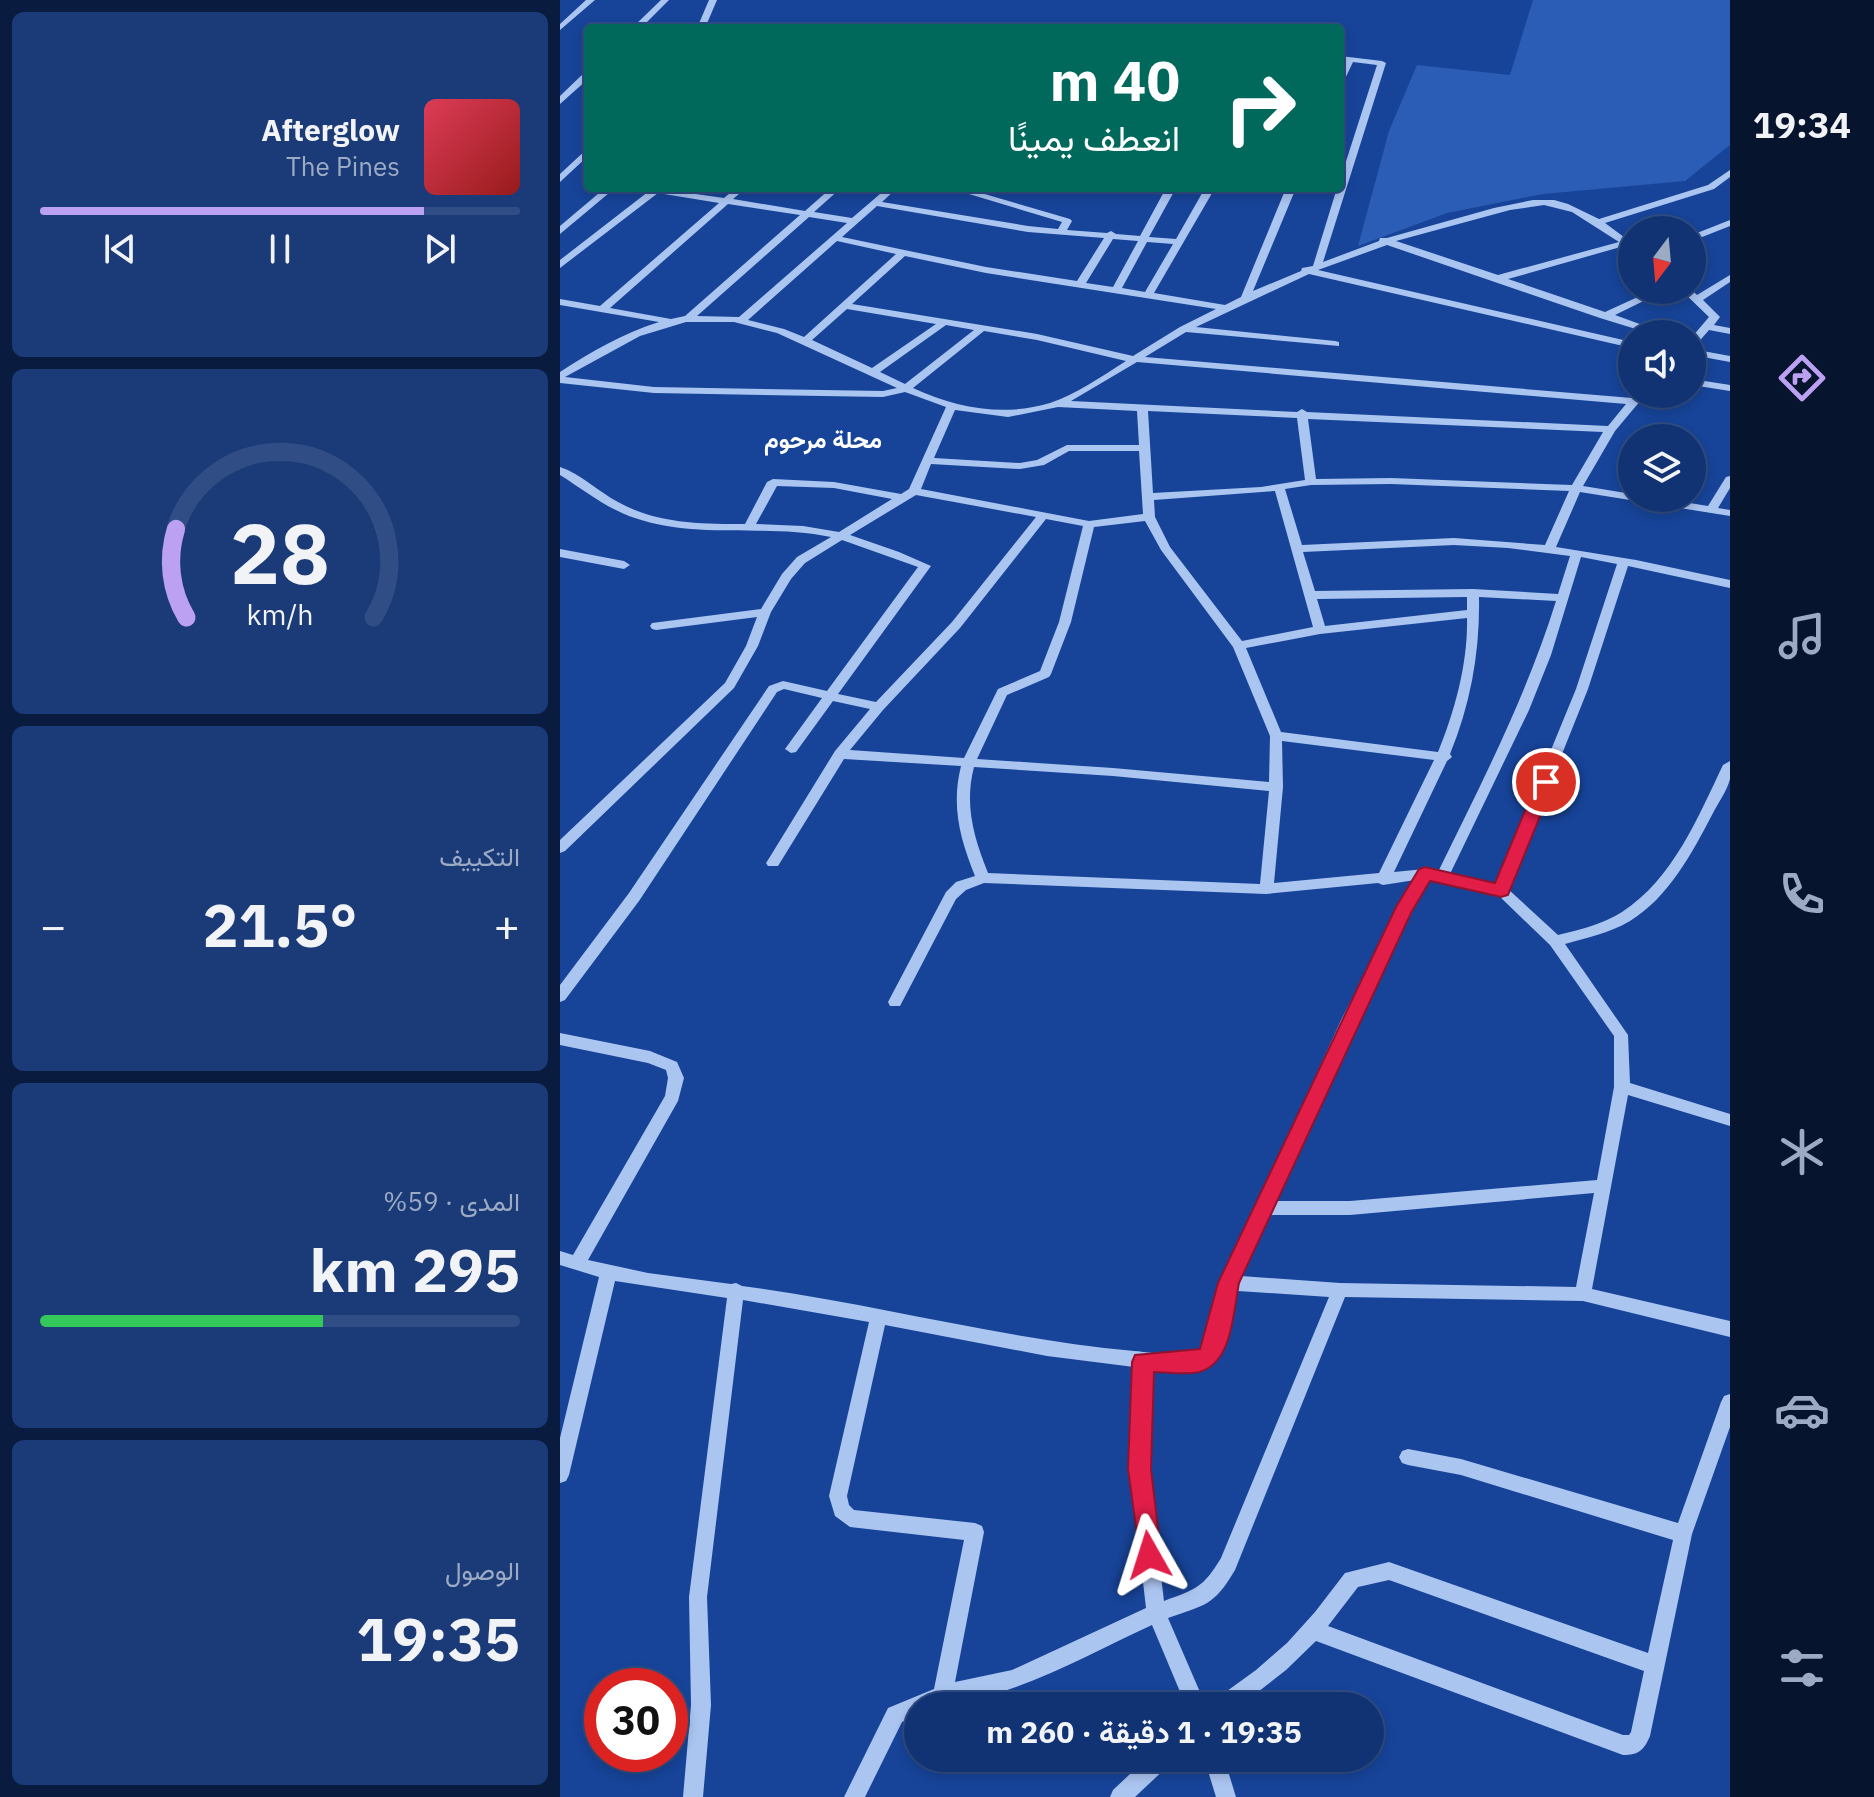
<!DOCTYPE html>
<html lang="ar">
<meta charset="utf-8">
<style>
:root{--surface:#113373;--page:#1a3b78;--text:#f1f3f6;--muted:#9caac4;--line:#304e85;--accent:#bca0f2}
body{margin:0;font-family:"IBM Plex Sans",Vazirmatn,sans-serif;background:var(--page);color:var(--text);direction:rtl;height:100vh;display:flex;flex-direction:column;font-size:30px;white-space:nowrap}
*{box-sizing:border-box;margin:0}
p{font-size:26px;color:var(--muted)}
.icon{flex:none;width:44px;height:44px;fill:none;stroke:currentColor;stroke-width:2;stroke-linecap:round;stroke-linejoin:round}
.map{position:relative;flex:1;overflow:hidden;direction:ltr}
.drawer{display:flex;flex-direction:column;gap:12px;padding:12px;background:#091c3f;width:560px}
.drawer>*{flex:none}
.guide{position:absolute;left:24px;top:24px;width:760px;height:168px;border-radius:8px;box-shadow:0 4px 12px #0003,0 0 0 2px var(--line);direction:rtl;background:#00695c;color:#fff;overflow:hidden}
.needle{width:52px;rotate:196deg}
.buttons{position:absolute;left:1058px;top:216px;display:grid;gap:16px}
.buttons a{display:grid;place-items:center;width:88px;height:88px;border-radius:50%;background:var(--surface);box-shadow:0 4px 12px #0003,0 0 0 2px var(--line);font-size:40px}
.speed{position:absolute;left:24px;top:1668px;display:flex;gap:16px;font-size:40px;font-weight:700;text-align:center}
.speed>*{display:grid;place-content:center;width:104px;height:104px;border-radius:50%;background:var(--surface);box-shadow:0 4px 12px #0003,0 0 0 2px var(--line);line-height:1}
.speed .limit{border:12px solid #d22;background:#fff;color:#111}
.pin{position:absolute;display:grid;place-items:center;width:68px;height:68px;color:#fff;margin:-34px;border:4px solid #fff;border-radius:50%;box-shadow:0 2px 8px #0007}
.me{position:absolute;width:88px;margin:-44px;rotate:354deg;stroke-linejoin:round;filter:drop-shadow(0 0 6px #0008)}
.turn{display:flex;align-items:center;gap:28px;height:168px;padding:0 32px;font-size:36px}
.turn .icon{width:104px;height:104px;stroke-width:2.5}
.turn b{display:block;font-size:56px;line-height:68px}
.big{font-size:60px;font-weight:700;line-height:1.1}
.drawer .tile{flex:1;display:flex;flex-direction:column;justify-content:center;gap:12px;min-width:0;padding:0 28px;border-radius:12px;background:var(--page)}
.drawer .dial{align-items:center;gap:0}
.dial svg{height:208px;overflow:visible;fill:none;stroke:var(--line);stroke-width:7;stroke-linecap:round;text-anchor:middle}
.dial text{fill:var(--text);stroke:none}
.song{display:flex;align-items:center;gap:24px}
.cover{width:96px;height:96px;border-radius:12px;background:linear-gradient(135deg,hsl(350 70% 55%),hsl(0 70% 35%))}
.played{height:8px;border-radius:4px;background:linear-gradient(90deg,var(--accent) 80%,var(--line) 80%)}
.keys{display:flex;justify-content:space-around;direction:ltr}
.heat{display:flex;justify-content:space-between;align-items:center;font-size:44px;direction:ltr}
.charge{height:12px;border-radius:6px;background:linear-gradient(90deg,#34c759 59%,var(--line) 0)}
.trip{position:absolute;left:344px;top:1692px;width:480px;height:80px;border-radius:40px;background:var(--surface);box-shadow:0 4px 12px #0003,0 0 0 2px var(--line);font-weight:700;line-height:80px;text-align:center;direction:rtl}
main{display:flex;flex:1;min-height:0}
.tab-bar{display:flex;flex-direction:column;width:144px;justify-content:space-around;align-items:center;background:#07142e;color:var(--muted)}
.tab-bar .icon{width:56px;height:56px}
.tab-bar .on{color:var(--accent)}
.tab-bar b{font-size:36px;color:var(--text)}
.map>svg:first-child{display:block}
.green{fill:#2b5db6}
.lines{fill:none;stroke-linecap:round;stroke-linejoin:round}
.minor{fill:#abc5f1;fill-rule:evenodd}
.route{fill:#e11d48;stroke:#92132f;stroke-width:2}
.labels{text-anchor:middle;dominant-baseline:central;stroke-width:8;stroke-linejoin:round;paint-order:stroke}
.far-district-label{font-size:24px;font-weight:bold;fill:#fff;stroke:#174499}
</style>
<main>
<nav class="tab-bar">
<b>19:34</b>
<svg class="icon on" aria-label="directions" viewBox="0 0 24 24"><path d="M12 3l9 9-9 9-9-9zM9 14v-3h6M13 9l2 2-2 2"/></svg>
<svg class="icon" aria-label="music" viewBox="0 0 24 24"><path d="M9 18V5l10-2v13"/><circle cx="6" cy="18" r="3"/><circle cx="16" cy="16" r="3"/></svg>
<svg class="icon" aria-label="phone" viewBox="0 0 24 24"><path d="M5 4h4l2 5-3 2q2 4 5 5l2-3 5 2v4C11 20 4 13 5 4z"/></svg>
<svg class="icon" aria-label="climate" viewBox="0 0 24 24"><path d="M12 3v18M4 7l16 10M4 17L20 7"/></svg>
<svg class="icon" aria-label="car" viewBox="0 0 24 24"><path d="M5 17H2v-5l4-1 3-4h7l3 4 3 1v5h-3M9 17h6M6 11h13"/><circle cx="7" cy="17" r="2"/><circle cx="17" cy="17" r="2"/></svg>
<svg class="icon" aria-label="filters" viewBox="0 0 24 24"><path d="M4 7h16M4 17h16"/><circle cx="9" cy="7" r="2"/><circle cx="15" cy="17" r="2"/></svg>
</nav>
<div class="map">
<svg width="1170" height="1797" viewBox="0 0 1170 1797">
<rect width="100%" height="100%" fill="#174499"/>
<polygon class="green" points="973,0 1170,0 1170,145 1125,181 983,194 887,213 798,246 829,131 857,65 950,75"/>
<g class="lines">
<g class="minor">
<polygon points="26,0 35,0 0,30 0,24"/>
<polygon points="101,0 109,0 81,28 72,28"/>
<polygon points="149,0 157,0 145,28 137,28"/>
<path d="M 780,56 L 822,61 L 826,63 L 763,262 L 819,241 L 820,238 L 827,238 L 934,208 L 973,200 L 994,200 L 1008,204 L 1039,219 L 1148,185 L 1170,170 L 1170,177 L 1154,189 L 1045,223 L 1072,243 L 1072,251 L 1064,246 L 948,279 L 1045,312 L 1093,290 L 1106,290 L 1055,315 L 1107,334 L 1092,334 L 1040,318 L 827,245 L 758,270 L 1072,342 L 1072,348 L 749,274 L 636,327 L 775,341 L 779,342 L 779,346 L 626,332 L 585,357 L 1072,398 L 1075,394 L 1086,394 L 1055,431 L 1023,486 L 1072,494 L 1072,498 L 1099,498 L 1148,506 L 1166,477 L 1170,476 L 1170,488 L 1158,508 L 1170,510 L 1170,516 L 1020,492 L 996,547 L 1076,560 L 1170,580 L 1170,588 L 1068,566 L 1028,689 L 948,889 L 998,935 C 1019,930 1043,924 1062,912 C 1113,879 1138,817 1163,765 L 1170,761 C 1170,766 1170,774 1170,779 C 1167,791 1158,803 1153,813 C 1132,853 1109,897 1070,921 C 1050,933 1026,938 1005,944 L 1068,1035 L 1070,1083 L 1170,1114 L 1170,1126 L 1068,1095 L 1032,1289 L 1170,1321 L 1170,1337 L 1023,1301 L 785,1297 L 675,1570 C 654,1606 645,1605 608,1618 L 646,1706 L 626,1706 L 592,1625 C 518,1659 441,1706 358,1706 L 358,1715 L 342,1722 L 305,1797 L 284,1797 L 328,1708 L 374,1689 L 404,1540 L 290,1527 L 275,1516 L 269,1496 L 309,1322 L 183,1300 L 147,1597 L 151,1705 L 143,1797 L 123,1797 L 131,1705 L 129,1597 L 167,1298 L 55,1281 L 9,1475 L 6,1481 L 0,1483 L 0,1438 L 39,1277 L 0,1265 L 0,1251 L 13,1255 L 105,1096 L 108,1078 L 106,1070 L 88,1063 L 0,1045 L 0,1033 L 90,1051 L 117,1062 L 124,1078 L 118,1101 L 28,1260 L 88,1273 L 171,1284 L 176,1283 L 182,1286 C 314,1303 441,1339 574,1351 C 588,1352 624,1358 635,1353 C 656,1343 658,1305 662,1286 L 661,1283 L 782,1018 L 855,880 L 823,885 L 818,883 L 706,894 L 424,883 L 406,890 L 396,899 L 340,1006 L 330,1006 L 328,1002 L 386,892 L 396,882 L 415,876 C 400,839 391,806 401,766 L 284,759 L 218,866 L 208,866 L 206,863 L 208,860 L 275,751 L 310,709 L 273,701 L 236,752 L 231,753 L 225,749 L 262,698 L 224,689 L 217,692 L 79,901 L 5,1000 L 0,1002 L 0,985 L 69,893 L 209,686 L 223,681 L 267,691 L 358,567 L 282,540 L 245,563 L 231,579 L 211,612 L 198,646 L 174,688 L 5,851 L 0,853 L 0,840 L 165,683 L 186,646 L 197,617 L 96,630 L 92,629 L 90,626 L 92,623 L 201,609 L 222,574 L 237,557 L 271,537 C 205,523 139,540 75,518 C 47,509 24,490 0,475 L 0,467 C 21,474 39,492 58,502 C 97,524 142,524 185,524 L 207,482 L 213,479 L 274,482 L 341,494 L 349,489 L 386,407 L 345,392 L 323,397 L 94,393 L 0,383 L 0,372 C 31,352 63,333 99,322 L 0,305 L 0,299 L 40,306 L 159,203 L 98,193 L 0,268 L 0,260 L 93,188 L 164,198 L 176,188 L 186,188 L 173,199 L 245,211 L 271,188 L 281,188 L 254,212 L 292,218 L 327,188 L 337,188 L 322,202 L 468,226 L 498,229 L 502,222 L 389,188 L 404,188 L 510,219 L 512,221 L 507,230 L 547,233 L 551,231 L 556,234 L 580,236 L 606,188 L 616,188 L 589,237 L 616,239 L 645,188 L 655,188 L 594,293 L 665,305 L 681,297 L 726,188 L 736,188 L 693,291 L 741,271 L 742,268 L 753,266 L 777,188 L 780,188 L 780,180 L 817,65 L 793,62 L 784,81 L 780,83 L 780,72 L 785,61 L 780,60 ZM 168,204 L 240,215 L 125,316 L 111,319 L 50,308 ZM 984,205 L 1012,212 L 1059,242 L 938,275 L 836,241 L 950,210 ZM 317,206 L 468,232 L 544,238 L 517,281 L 426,267 L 282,237 ZM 249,217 L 287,223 L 179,317 L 137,316 ZM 553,239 L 578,241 L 553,287 L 526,283 ZM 277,241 L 336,254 L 244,337 L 224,329 L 188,320 ZM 587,242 L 613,244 L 585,292 L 562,288 ZM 345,256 L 426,273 L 656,309 L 620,327 L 573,356 L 477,334 L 292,304 ZM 287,309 L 376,324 L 312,368 L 252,340 ZM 126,322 L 174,322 L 217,333 L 337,388 L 323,391 L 94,387 L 5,377 L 80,336 ZM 386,325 L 414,330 L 345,384 L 320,372 ZM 424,331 L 477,340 L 566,361 C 542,376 517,394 490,403 C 444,417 396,408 353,388 ZM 577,362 L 1066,404 L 1048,426 L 747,412 L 742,409 L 737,412 L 511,401 ZM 498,407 L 577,411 L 579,445 L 507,445 L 477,460 L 460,463 L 374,458 L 395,410 L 448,417 ZM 588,411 L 737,418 L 745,480 L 701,487 L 593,493 ZM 748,419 L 1043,432 L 1012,485 L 831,478 L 756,479 ZM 509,451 L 579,451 L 583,514 L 529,521 L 361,489 L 371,464 L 460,469 L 484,465 ZM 831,484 L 1009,491 L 985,545 L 894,538 L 742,545 L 725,489 L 751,485 ZM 217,486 L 274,488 L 332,499 L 279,532 L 243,526 L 196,524 ZM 715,491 L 753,627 L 682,641 L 610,547 L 595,517 L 594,500 ZM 356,495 L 476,517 L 392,622 L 316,702 L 278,694 L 371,566 L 339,552 L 290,535 ZM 486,519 L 523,526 L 499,622 L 480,671 L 438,689 L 404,758 L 290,750 L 323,710 L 400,628 ZM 585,521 L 601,550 L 673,647 L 710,736 L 709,782 L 553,768 L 417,759 L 447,695 L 489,677 L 491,674 L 511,622 L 534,527 ZM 894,545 L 948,548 L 1010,556 L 998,594 L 913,589 L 755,591 L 743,552 ZM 1021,557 L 1057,564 L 1016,689 L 936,884 L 890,874 L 969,710 L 991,655 ZM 907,597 L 907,610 L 765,626 L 757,599 ZM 919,597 L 996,601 C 966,697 922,782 878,872 L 865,869 L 834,872 L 887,761 L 892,757 L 890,754 C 911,703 920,651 919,597 ZM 907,618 C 908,663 895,710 878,752 L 721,732 L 686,648 L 760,634 ZM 722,741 L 874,760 L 819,873 L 714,883 L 723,787 ZM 414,767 L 553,776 L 709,791 L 700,884 L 428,873 C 414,838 404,805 414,767 ZM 869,880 L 937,894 L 990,945 L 1054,1036 L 1054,1087 L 1037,1180 L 790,1201 L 714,1201 L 797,1018 ZM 1034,1193 L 1016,1287 L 780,1283 L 681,1276 L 708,1215 L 790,1215 ZM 678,1291 L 769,1297 L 661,1558 C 643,1588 636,1589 604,1601 L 588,1469 L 591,1368 C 605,1369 622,1372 635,1370 C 664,1366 673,1313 678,1291 ZM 325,1325 L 487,1356 L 574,1367 L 570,1469 L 586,1608 L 452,1670 L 395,1682 L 424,1532 L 422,1526 L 415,1523 L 294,1510 L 289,1505 L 287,1496 Z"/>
<polygon points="25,72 28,72 28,79 0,104 0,96"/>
<polygon points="28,148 28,156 0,182 0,174"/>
<polygon points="45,188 55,188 0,234 0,226"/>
<polygon points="1170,220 1170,226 1132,241 1132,235"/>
<polygon points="1170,275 1170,282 1143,300 1160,317 1154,325 1170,328 1170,334 1149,330 1136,345 1132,346 1132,337 1149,317 1121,290 1132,290 1137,295"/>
<polygon points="1132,349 1170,356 1170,362 1132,355"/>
<polygon points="1132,379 1170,385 1170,391 1132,385"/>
<polygon points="0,549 64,561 70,565 64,569 0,557"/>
<path d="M 1170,1394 L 1170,1427 L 1132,1534 L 1090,1736 C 1084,1750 1079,1755 1063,1755 L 756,1641 L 726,1670 L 680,1706 L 653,1706 L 656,1699 L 696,1670 L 727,1643 L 755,1612 L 785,1573 L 829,1562 L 1088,1653 L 1113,1540 L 901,1475 L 848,1465 L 842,1463 L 839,1457 L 842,1451 L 848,1449 L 901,1459 L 1118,1523 L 1161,1402 L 1164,1396 ZM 829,1580 L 1084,1671 L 1071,1732 L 1069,1735 L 1063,1735 L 768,1626 L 798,1587 Z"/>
<polygon points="587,1758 612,1758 609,1765 575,1797 550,1797 553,1790"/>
<polygon points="644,1758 664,1758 676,1797 656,1797"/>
</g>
</g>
<path class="route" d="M 986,776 L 994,782 L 948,895 L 941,897 L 870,881 L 851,913 L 679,1283 C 673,1312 673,1363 639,1372 C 625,1375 608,1372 594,1372 L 591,1469 L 601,1555 L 598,1563 L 589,1567 L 581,1563 L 568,1469 L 572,1362 L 575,1355 L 640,1349 L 658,1283 L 836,907 L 859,869 L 865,867 L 935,883 L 977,782 Z"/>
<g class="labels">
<g class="far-district-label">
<text x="263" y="439">محلة مرحوم</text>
</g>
</g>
</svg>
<div class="buttons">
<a><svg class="needle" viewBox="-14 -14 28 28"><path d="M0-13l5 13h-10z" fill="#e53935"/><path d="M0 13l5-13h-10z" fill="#9caac4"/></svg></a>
<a><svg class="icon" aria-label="sound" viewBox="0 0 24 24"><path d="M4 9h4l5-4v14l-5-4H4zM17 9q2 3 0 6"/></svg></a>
<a><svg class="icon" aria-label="layers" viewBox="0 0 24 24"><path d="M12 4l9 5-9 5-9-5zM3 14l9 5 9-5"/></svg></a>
</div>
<div class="speed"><div class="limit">30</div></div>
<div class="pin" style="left:986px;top:782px;background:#d93025"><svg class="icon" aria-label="arrive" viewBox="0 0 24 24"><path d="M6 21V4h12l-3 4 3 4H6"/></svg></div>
<svg class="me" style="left:589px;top:1555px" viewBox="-20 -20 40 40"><path d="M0-17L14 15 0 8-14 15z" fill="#e11d48" stroke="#fff" stroke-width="4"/></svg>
<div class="trip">19:35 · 1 دقيقة · 260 m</div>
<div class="guide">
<div class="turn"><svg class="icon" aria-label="right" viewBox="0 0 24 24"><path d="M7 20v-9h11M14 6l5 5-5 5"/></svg><div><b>40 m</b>انعطف يمينًا</div></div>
</div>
</div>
<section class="drawer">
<div class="tile">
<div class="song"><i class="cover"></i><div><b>Afterglow</b><p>The Pines</p></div></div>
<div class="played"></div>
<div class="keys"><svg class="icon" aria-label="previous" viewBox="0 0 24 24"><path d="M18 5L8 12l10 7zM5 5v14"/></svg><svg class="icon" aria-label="pause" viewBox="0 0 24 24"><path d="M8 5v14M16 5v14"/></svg><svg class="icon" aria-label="next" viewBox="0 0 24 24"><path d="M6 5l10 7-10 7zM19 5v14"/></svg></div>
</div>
<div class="tile dial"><svg viewBox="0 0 100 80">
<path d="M14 69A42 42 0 1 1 86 69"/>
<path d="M14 69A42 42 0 0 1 10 35" stroke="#bca0f2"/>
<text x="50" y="56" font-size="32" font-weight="700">28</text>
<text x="50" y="72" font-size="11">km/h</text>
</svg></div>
<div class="tile"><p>التكييف</p>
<div class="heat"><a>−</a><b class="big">21.5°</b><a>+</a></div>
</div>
<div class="tile"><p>المدى · 59%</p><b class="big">295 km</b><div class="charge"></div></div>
<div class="tile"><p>الوصول</p><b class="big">19:35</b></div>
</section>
</main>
